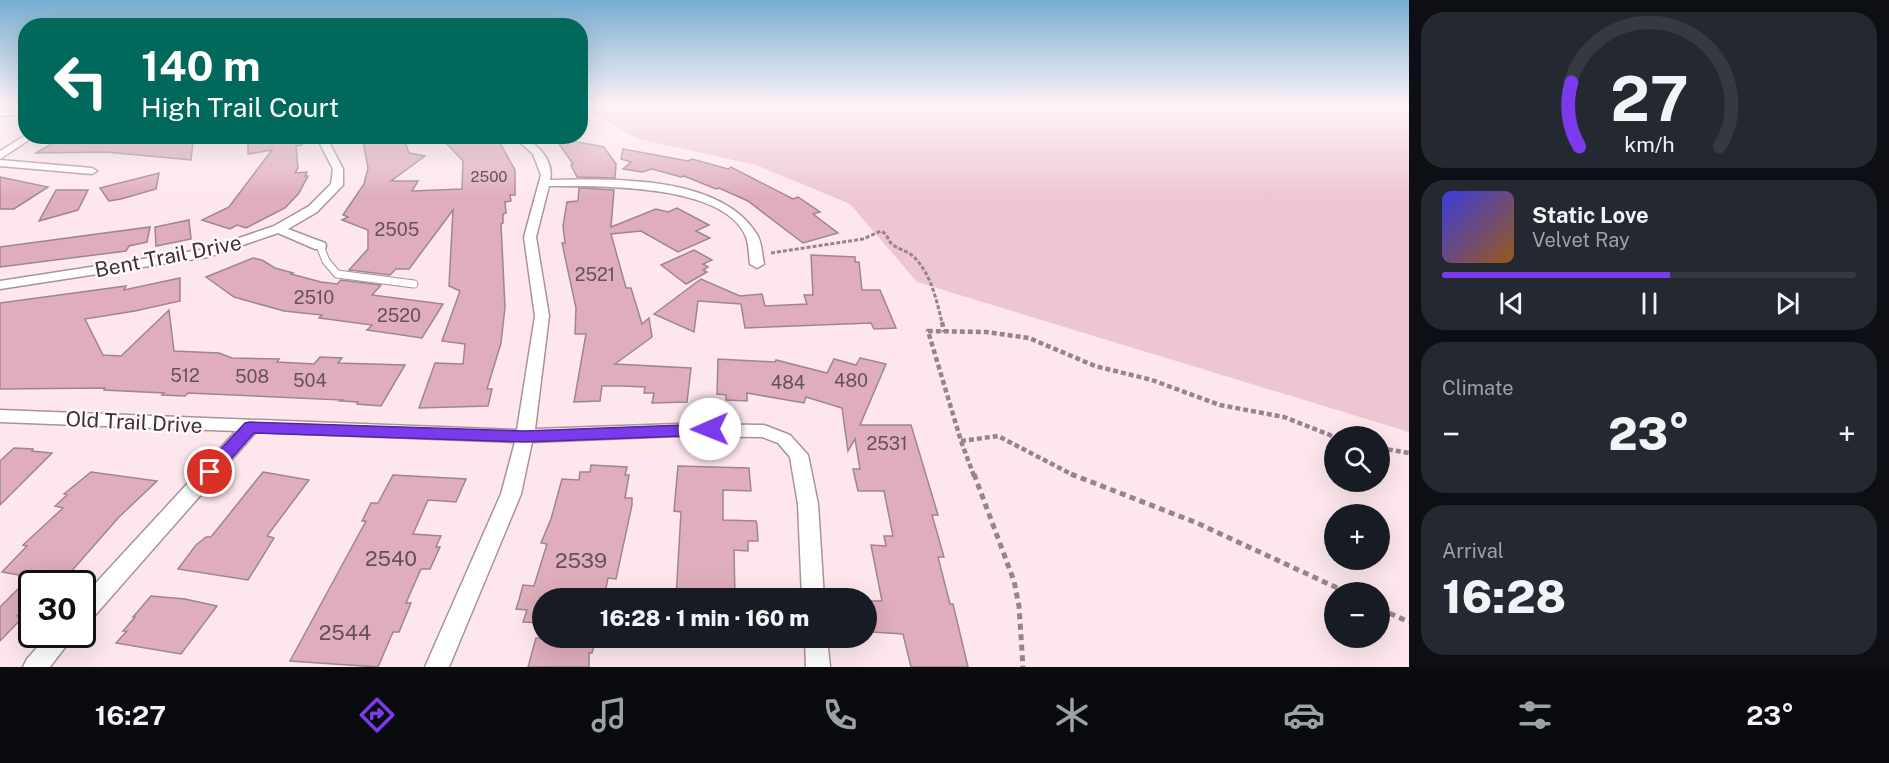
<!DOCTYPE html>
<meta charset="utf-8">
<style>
:root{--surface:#171b24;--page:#242831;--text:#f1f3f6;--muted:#9ea1a6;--line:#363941;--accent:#7c3aed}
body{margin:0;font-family:"Public Sans",sans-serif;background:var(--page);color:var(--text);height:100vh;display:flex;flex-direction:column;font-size:22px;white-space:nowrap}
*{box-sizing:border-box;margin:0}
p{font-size:20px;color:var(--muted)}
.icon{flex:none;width:33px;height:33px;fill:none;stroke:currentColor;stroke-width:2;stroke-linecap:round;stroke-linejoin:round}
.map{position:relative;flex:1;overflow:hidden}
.panel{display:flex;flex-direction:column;gap:12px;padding:12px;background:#0d0f14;width:480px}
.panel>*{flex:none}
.banner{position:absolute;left:18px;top:18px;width:570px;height:126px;border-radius:24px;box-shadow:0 6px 24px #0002;background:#00695c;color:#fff;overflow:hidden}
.buttons{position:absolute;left:1324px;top:426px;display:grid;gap:12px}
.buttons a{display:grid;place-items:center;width:66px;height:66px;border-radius:50%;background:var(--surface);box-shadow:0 6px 24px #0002;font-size:30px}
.speed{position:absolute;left:18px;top:570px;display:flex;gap:12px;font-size:30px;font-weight:700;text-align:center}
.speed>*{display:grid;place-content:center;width:78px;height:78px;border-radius:50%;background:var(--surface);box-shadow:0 6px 24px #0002;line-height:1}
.speed .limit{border:3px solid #111;border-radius:9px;background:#fff;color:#111}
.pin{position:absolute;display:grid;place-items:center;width:51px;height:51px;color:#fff;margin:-26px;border:3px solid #fff;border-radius:50%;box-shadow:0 2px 6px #0007}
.me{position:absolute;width:66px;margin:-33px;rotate:269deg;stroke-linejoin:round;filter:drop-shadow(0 0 4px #0008)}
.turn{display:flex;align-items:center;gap:21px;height:126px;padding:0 24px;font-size:27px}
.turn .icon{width:78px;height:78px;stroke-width:2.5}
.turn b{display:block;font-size:42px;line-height:51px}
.big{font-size:45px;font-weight:800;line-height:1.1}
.panel .card{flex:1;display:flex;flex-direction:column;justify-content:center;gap:9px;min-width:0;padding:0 21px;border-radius:24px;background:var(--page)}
.panel .dial{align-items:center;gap:0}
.dial svg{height:156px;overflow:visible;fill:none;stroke:var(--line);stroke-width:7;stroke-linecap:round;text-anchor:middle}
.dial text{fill:var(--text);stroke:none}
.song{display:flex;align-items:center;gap:18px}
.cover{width:72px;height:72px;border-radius:9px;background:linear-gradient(135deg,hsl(240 70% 55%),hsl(30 70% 35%))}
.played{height:6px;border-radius:3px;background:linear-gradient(90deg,var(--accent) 55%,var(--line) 55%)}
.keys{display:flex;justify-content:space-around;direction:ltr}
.heat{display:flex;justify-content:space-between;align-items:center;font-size:33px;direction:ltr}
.trip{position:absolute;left:532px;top:588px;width:345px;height:60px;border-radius:30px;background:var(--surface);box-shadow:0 6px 24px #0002;font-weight:800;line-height:60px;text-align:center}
.dock{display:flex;height:96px;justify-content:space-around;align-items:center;background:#090b0e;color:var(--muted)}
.dock .icon{width:42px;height:42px}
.dock .on{color:var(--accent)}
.dock b{font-size:27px;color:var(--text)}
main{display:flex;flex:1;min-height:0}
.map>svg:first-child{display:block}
.green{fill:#edc6d1}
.building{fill:#dfadbc;stroke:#9f868d;stroke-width:1.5}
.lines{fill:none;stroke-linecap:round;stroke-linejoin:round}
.lane-casing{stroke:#ab9299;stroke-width:9}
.street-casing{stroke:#ab9299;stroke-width:3}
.path-far2{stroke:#958589;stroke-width:3;stroke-dasharray:4 2;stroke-linecap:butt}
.path-far1{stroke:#958589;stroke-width:4.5;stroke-dasharray:5 3;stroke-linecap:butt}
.path{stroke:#958589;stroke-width:5;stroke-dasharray:6 4.5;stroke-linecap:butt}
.lane{stroke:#fff;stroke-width:7}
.street{fill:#fff;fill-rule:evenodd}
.route{fill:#7c3aed;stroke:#51269a;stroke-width:1.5}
.labels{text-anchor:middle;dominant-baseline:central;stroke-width:5;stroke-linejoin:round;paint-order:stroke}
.far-number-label{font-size:15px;fill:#665157}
.number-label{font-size:18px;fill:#665157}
.street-label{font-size:21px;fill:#3d3235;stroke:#fff9fa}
.near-number-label{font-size:21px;fill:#665157}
</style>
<main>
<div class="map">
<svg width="1409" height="667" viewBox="0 0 1409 667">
<rect width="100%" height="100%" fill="#fde7ed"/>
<polygon class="green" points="581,106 1409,106 1409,432 917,282 850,204 756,165 638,139"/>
<g class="building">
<polygon points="65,136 140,136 193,141 191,160 106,152 36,153"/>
<polygon points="248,136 301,136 302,145 296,146 298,168 295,173 307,172 305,176 308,176 299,193 285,208 246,228 237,225 230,229 202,220 229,207 272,150 248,154"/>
<polygon points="362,136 403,136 409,153 425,156 391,181 418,181 412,191 462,189 463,161 445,142 449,141 444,136 496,136 515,170 515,195 510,195 511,201 505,202 506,213 503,214 503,223 501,224 505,307 501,343 487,389 492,389 488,406 419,408 435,363 463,364 465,344 442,341 460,291 449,286 453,210 409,269 396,269 390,275 349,270 368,249 368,230 342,220 348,217 343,215 364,184 368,168"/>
<polygon points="555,138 604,147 616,164 615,178 577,177 571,165 573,164"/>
<polygon points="623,149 688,161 692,159 728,169 731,167 793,199 798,197 820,212 813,214 838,233 803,243 748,201 719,188 716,189 684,176 681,177 652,169 642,172 623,169 631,162 621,159"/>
<polygon points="159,173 156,189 121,199 109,201 100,188"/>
<polygon points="0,177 48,187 14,209 0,209"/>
<polygon points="579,188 614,190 611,227 656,209 668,212 677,208 709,225 696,231 710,238 678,252 641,231 611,234 626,288 631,288 642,324 649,318 652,337 615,364 691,368 687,402 652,403 654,393 644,393 645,387 621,386 602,386 600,401 574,402 586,334 575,334 576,308 562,243 565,243 563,226 567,202 578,201"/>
<polygon points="56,190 88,190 78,210 39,221"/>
<polygon points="189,220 191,239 156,246 155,227"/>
<polygon points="150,227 147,242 129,246 126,251 0,267 0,247"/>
<polygon points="694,250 712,260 703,264 708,267 703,270 707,272 686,284 661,265"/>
<polygon points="811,255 855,257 855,262 859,262 862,290 880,290 896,328 874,329 871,323 745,328 741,304 698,301 694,332 654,314 701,279 740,296 762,294 765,306 807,304 804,295 813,295"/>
<polygon points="253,258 262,260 275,268 293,273 291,274 321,282 337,284 341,280 381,285 372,295 443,304 422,338 367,330 372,325 319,318 322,315 284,311 234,297 206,277"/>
<polygon points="180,278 180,301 135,311 85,319 103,355 121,356 169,310 174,351 219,353 232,358 279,359 277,362 314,364 320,357 342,358 338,363 405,365 381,406 357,404 358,402 340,401 342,400 188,393 185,396 162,395 164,393 104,390 105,388 0,389 0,303 126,286 124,290"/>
<polygon points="860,358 886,364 860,425 911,425 938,515 932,515 944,557 938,557 950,604 953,604 968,667 911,667 903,634 872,632 867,601 882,601 871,545 886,546 884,536 893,536 884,491 858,491 853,469 860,469 855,439 848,451 842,408 806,397 804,403 747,393 747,401 726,400 726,395 717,394 718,359 775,362 776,360 827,373 834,359 856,365"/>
<polygon points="14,448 33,449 32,451 52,453 0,505 0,461"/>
<polygon points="591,465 627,467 625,475 629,475 625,498 632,498 632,505 616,579 608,578 604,598 543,598 543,623 523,622 527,610 516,609 519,600 523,585 534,586 547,544 541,543 551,519 562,479 579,480 580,472 590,472"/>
<polygon points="678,466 749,468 751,491 723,490 723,520 756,521 757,525 758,541 748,541 748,551 734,550 735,598 676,598 681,512 674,511"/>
<polygon points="91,472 157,481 119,517 62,582 51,580 48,584 32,584 32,600 17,616 23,617 0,641 0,607 30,577 2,572 27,546 23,545 63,508 55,506 67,495 64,494"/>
<polygon points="263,472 309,480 267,536 274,538 248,580 178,569 196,545 206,537 211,537"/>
<polygon points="393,475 466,479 456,502 428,500 413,534 441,536 436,547 440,547 430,569 421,569 406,603 411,603 399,632 393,632 378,667 290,661 366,521 362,521 371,503 378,503"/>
<polygon points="151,596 185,599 217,606 181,654 116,643 127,631 123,631 135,617 133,617"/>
<polygon points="536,638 596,638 592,653 589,653 589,667 528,667"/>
</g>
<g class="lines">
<defs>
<polyline id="lane" points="320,246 326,261 337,274 414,284"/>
<g id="street">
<polygon points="26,108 26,114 0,116 0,110"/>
<polygon points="26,135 26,136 35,136 0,159 0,151"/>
<polygon points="316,136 326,136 343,169 343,185 317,212 288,229 325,243 326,246 325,249 315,249 278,233 208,257 0,289 0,281 207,249 274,226 309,206 331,184 333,169"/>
<path d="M 513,136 C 532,136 555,159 550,180 C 612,179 719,175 756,233 C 762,241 762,255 764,264 L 757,268 L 750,264 C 749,256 749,245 746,237 C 725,183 596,186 549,186 L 536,237 L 549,316 L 535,429 L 677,424 L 764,425 L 790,435 L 808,455 L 818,504 L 824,598 L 802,598 L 798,504 L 790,457 L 778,443 L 762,437 L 677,436 L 532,442 L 521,494 L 449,667 L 425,667 L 501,494 L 515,442 L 256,432 L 90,621 L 82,624 L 82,598 L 236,431 L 0,422 L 0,410 L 517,430 L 535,316 L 524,237 L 541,175 L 533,154 Z"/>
<polygon points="0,160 92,168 97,171 92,174 0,166"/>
<polygon points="49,634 75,634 50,667 23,667 27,659"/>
<polygon points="805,638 827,638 830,667 806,667"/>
</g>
</defs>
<use href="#lane" class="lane-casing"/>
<use href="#street" class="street-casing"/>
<path class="path-far2" d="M 771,253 L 863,239 L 881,231 C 888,234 887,240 893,245 C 900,250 908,251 914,257 C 931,274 937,301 942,323"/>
<g class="path-far1">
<polyline points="942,322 944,332"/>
<polyline points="961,441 998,436 1075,476"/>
<polyline points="1380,448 1409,453"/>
<polyline points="974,476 961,441 928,331 986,332 1029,338 1095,366 1152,380 1220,405 1284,417 1335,437"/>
</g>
<g class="path">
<polyline points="974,474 1014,581 1019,606 1023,667"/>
<polyline points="1071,474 1197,523 1346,592"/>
<polyline points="1380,609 1409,622"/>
</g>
<use href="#lane" class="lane"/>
<use href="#street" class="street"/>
</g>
<linearGradient id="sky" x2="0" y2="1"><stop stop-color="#77aed2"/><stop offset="0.53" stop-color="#fef4f7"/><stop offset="1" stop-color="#fef4f7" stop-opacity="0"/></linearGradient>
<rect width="1409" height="199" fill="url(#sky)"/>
<polygon class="route" points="250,422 525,431 710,424 715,425 718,429 715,433 710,435 525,442 254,433 216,476 210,478 204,476 201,472 204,467 245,423"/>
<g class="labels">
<g class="far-number-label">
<text x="489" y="176">2500</text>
</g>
<g class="number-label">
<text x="397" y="229">2505</text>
<text x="595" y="274">2521</text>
<text x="314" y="297">2510</text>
<text x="399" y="315">2520</text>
<text x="185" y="375">512</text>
<text x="252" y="376">508</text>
<text x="310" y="380">504</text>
<text x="851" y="380">480</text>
<text x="788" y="382">484</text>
<text x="887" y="443">2531</text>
</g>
<g class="street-label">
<text transform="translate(168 256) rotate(-11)">Bent Trail Drive</text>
<text transform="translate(134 422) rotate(3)">Old Trail Drive</text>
</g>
<g class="near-number-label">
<text x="391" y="558">2540</text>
<text x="581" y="560">2539</text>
<text x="345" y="632">2544</text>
</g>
</g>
</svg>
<div class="buttons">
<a><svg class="icon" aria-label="search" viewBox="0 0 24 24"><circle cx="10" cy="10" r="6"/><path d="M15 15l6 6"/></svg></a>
<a>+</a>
<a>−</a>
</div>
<div class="speed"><div class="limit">30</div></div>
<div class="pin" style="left:210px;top:472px;background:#d93025"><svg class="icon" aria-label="arrive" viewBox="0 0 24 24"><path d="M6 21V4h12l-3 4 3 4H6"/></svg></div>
<svg class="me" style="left:710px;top:429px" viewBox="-20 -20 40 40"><circle r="19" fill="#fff"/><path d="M0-13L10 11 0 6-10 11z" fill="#7c3aed"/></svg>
<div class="trip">16:28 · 1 min · 160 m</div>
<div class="banner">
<div class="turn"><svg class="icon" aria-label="left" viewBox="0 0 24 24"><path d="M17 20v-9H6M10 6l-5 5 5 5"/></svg><div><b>140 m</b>High Trail Court</div></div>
</div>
</div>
<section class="panel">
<div class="card dial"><svg viewBox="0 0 100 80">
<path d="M14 69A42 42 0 1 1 86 69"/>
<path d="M14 69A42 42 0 0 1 10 36" stroke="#7c3aed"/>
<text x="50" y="56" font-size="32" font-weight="700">27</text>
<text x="50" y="72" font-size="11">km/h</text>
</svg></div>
<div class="card">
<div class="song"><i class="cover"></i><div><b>Static Love</b><p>Velvet Ray</p></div></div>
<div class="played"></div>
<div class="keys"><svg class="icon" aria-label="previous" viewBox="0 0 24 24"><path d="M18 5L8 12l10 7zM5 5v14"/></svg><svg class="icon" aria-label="pause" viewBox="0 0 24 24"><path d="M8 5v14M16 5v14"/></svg><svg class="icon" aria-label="next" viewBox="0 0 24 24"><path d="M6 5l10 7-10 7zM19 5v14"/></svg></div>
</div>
<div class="card"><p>Climate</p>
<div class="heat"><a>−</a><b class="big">23°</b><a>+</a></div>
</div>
<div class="card"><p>Arrival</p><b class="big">16:28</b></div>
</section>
</main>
<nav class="dock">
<b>16:27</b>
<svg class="icon on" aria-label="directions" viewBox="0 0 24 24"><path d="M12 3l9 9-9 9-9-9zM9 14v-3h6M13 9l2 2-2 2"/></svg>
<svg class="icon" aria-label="music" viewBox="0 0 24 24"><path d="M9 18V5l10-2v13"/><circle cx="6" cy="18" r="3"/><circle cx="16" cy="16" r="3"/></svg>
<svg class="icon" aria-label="phone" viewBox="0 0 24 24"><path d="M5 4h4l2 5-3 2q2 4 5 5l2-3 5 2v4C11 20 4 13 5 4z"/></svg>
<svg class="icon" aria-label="climate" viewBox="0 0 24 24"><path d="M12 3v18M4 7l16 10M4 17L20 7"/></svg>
<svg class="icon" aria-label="car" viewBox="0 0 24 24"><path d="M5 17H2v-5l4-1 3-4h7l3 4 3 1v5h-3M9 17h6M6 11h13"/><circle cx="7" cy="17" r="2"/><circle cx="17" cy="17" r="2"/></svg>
<svg class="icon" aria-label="filters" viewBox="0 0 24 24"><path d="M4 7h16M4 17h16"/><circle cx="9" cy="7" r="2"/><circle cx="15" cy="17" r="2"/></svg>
<b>23°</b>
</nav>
